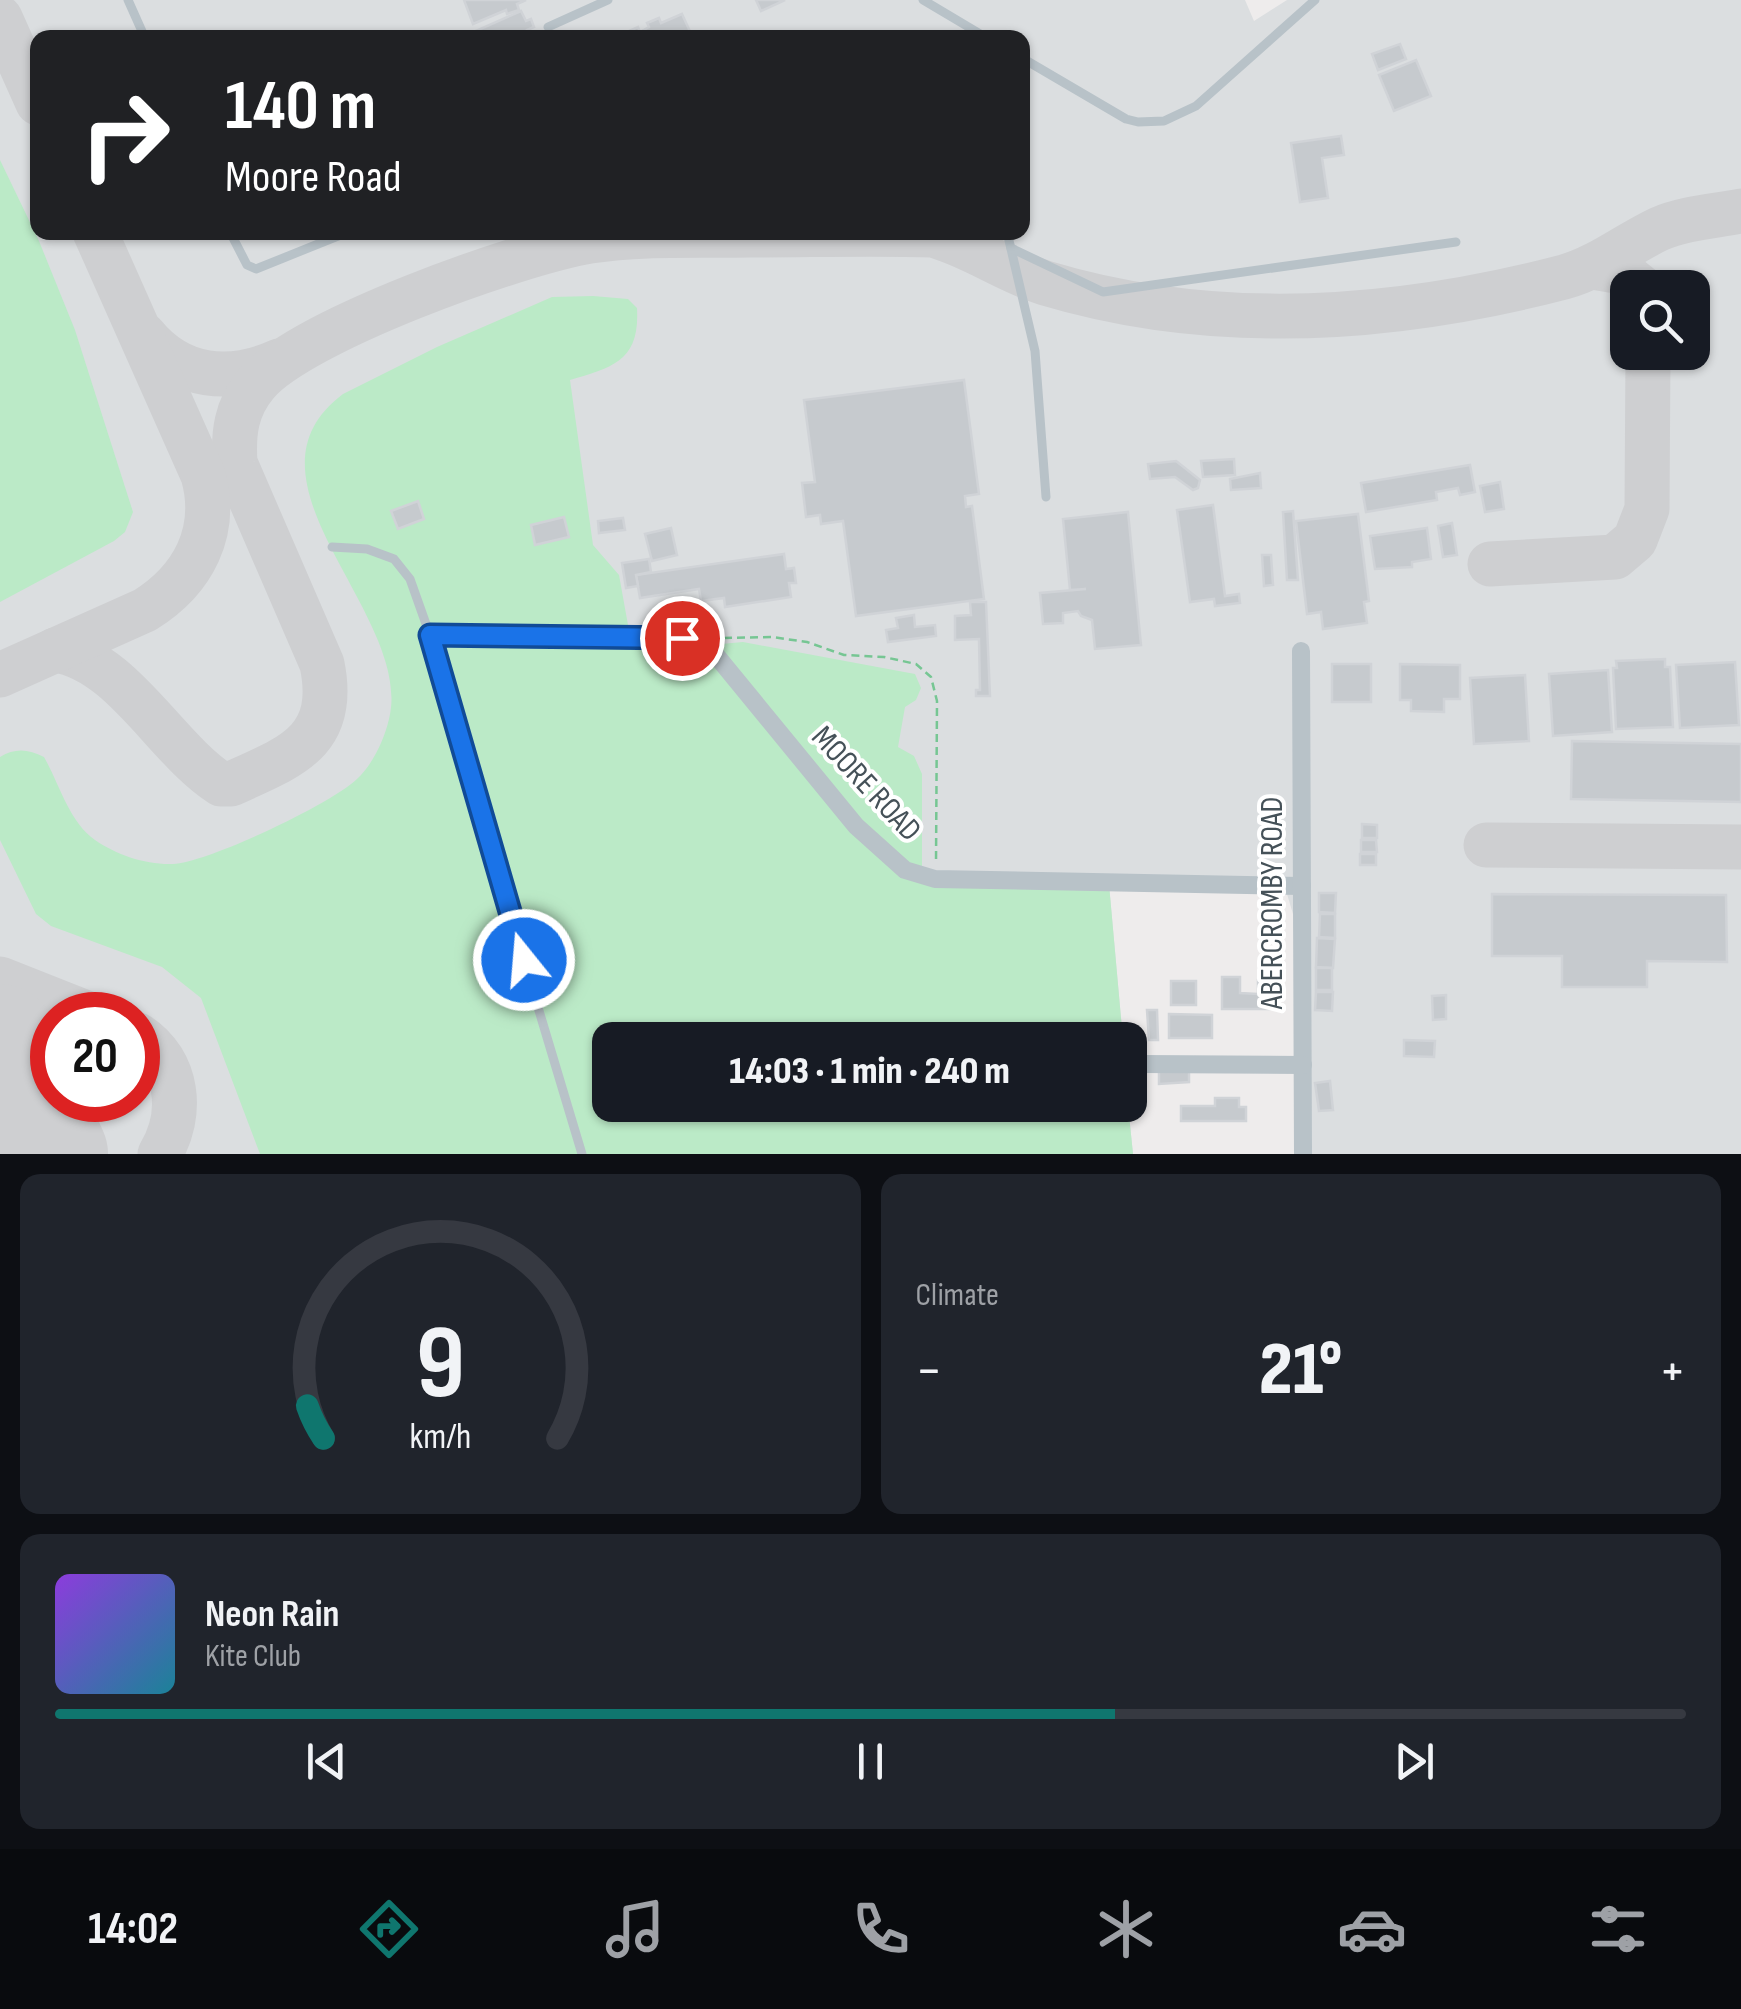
<!DOCTYPE html>
<meta charset="utf-8">
<style>
:root{--surface:#171b24;--page:#20242c;--text:#f1f3f6;--muted:#9ea1a6;--line:#363941;--accent:#0f766e}
body{margin:0;font-family:"Sofia Sans Condensed",sans-serif;background:var(--page);color:var(--text);height:100vh;display:flex;flex-direction:column;font-size:38px;white-space:nowrap}
*{box-sizing:border-box;margin:0}
p{font-size:32px;color:var(--muted)}
.icon{flex:none;width:55px;height:55px;fill:none;stroke:currentColor;stroke-width:2;stroke-linecap:round;stroke-linejoin:round}
.map{position:relative;height:1154px;overflow:hidden}
.side{display:flex;flex-direction:column;gap:20px;padding:20px;background:#0d0f14;flex:1}
.side>*{flex:none}
.top-card{position:absolute;left:30px;top:30px;width:1000px;height:210px;border-radius:20px;box-shadow:0 2px 8px #0004;background:#202124;color:#fff;overflow:hidden}
.fabs{position:absolute;left:1610px;top:270px;display:grid;gap:20px}
.fabs a{display:grid;place-items:center;width:100px;height:100px;border-radius:20px;background:var(--surface);box-shadow:0 2px 8px #0004;font-size:50px}
.speed{position:absolute;left:30px;top:992px;display:flex;gap:20px;font-size:50px;font-weight:700;text-align:center}
.speed>*{display:grid;place-content:center;width:130px;height:130px;border-radius:50%;background:var(--surface);box-shadow:0 2px 8px #0004;line-height:1}
.speed .limit{border:15px solid #d22;background:#fff;color:#111}
.pin{position:absolute;display:grid;place-items:center;width:85px;height:85px;color:#fff;margin:-42px;border:5px solid #fff;border-radius:50%;box-shadow:0 2px 10px #0007}
.me{position:absolute;width:110px;margin:-55px;rotate:343deg;stroke-linejoin:round;filter:drop-shadow(0 0 8px #0008)}
.turn{display:flex;align-items:center;gap:35px;height:210px;padding:0 30px;font-size:45px}
.turn .icon{width:130px;height:130px;stroke-width:2.5}
.turn b{display:block;font-size:70px;line-height:85px}
.big{font-size:75px;font-weight:800;line-height:1.1}
.side .card{flex:1;display:flex;flex-direction:column;justify-content:center;gap:15px;min-width:0;padding:0 35px;border-radius:20px;background:var(--page)}
.side .dial{align-items:center;gap:0}
.dial svg{height:260px;overflow:visible;fill:none;stroke:var(--line);stroke-width:7;stroke-linecap:round;text-anchor:middle}
.dial text{fill:var(--text);stroke:none}
.song{display:flex;align-items:center;gap:30px}
.cover{width:120px;height:120px;border-radius:15px;background:linear-gradient(135deg,hsl(270 70% 55%),hsl(190 70% 35%))}
.played{height:10px;border-radius:5px;background:linear-gradient(90deg,var(--accent) 65%,var(--line) 65%)}
.keys{display:flex;justify-content:space-around;direction:ltr}
.heat{display:flex;justify-content:space-between;align-items:center;font-size:55px;direction:ltr}
.side .tiles{flex:1;display:grid;gap:20px;grid-template-columns:1fr 1fr}
.card:last-child{grid-column:span 2}
.trip{position:absolute;left:592px;top:1022px;width:555px;height:100px;border-radius:20px;background:var(--surface);box-shadow:0 2px 8px #0004;font-weight:800;line-height:100px;text-align:center}
.tab-bar{display:flex;height:160px;justify-content:space-around;align-items:center;background:#090b0e;color:var(--muted)}
.tab-bar .icon{width:70px;height:70px}
.tab-bar .selected{color:var(--accent)}
.tab-bar b{font-size:45px;color:var(--text)}
.map>svg:first-child{display:block}
.airport{fill:#dbdee0;fill-rule:evenodd}
.green{fill:#bbeac7}
.lines{fill:none;stroke-linecap:round;stroke-linejoin:round}
.taxiway{stroke:#cecfd1;stroke-width:45}
.runway{stroke:#cecfd1;stroke-width:112}
.building{fill:#c6cace;stroke:#d0d3d7;stroke-width:2.5}
.path{stroke:#76c693;stroke-width:2.5;stroke-dasharray:8 5;stroke-linecap:butt}
.lane{stroke:#b8c2c8;stroke-width:9}
.street{stroke:#b8c2c8;stroke-width:18}
.route-casing{stroke:#114b97;stroke-width:25}
.route{stroke:#1a73e8;stroke-width:18}
.labels{text-anchor:middle;dominant-baseline:central;stroke-width:8;stroke-linejoin:round;paint-order:stroke}
.street-label{font-size:32px;fill:#455158;stroke:#fff}
</style>
<div class="map">
<svg width="1741" height="1154" viewBox="0 0 1741 1154">
<rect width="100%" height="100%" fill="#eeecec"/>
<path class="airport" d="M 0,0 L 1245,0 L 1254,21 L 1287,0 L 1741,0 L 1741,1154 L 1307,1154 L 1293,914 L 1287,894 L 1109,885 L 1123,1040 L 610,1040 L 610,1105 L 1128,1105 L 1133,1154 L 0,1154 ZM 38,38 L 1022,38 L 1022,232 L 38,232 ZM 1628,288 L 1692,288 L 1692,352 L 1628,352 ZM 52,1015 L 138,1015 L 138,1100 L 52,1100 Z"/>
<g class="green">
<polygon points="0,160 39,241 75,330 133,512 125,532 114,541 0,602"/>
<path d="M 593,296 L 628,299 L 637,308 C 640,361 613,367 570,380 L 593,545 L 619,575 L 628,625 L 682,638 L 715,654 L 721,644 L 743,642 L 915,674 L 921,688 L 916,700 L 905,707 L 898,747 L 914,756 L 922,774 L 922,875 L 1109,884 L 1123,1040 L 610,1040 L 610,1105 L 1128,1105 L 1133,1154 L 260,1154 L 201,998 L 162,967 L 51,926 L 36,914 L 0,840 L 0,757 C 15,748 28,749 44,757 C 59,783 69,822 95,840 C 117,855 146,865 173,864 C 209,862 331,804 357,779 C 373,764 384,740 389,719 C 415,615 227,481 343,394 L 437,347 L 552,297 Z"/>
</g>
<g class="lines">
<g class="taxiway">
<polyline points="0,18 38,103"/>
<polyline points="1593,267 1622,272 1642,288"/>
<path d="M 144,335 C 180,379 230,383 279,361"/>
<polyline points="1490,564 1615,557 1635,540 1647,509 1648,352"/>
<path d="M 55,650 C 123,660 165,748 221,784 L 231,784 C 290,757 338,742 322,664 L 235,463 C 233,433 236,408 256,384 C 300,331 518,253 590,241 C 642,233 696,236 750,235 C 811,235 872,233 933,235 C 973,246 1006,271 1045,283 C 1215,334 1395,321 1564,277 C 1600,267 1627,244 1659,229 C 1684,218 1715,216 1741,211"/>
<path d="M 0,675 L 145,610 C 193,580 219,532 203,475 L 95,232"/>
<polyline points="1486,845 1741,847"/>
<polyline points="0,979 91,1015"/>
<path d="M 138,1035 C 179,1062 184,1114 160,1154"/>
<polyline points="0,1068 9,1125 22,1154"/>
</g>
<polyline class="runway" points="0,1040 52,1154"/>
</g>
<g class="building">
<polygon points="464,0 526,0 517,4 519,10 507,14 506,10 473,24"/>
<polygon points="756,0 785,0 761,11"/>
<polygon points="521,11 526,21 531,19 534,27 527,30 530,38 470,38 469,34"/>
<polygon points="682,14 693,38 628,38 627,32 638,27 640,32 649,27 647,23 659,18 661,23"/>
<polygon points="1400,44 1406,59 1378,70 1372,54"/>
<polygon points="1416,60 1431,96 1394,111 1379,75"/>
<polygon points="1341,136 1344,155 1322,158 1328,198 1300,202 1291,143"/>
<polygon points="964,380 979,494 965,496 966,507 972,506 984,599 856,616 843,521 821,524 820,515 806,517 802,483 815,482 804,400"/>
<polygon points="1234,459 1235,475 1203,477 1201,461"/>
<polygon points="1176,461 1200,480 1198,488 1193,490 1175,477 1150,479 1148,464"/>
<polygon points="1470,465 1475,492 1460,495 1458,488 1436,492 1437,500 1366,512 1361,483"/>
<polygon points="1260,473 1261,488 1231,490 1230,479"/>
<polygon points="1500,482 1504,509 1485,512 1480,486"/>
<polygon points="418,501 424,519 398,529 391,511"/>
<polygon points="1213,505 1225,596 1239,594 1240,603 1215,606 1214,599 1190,602 1177,510"/>
<polygon points="1293,511 1298,580 1287,580 1283,512"/>
<polygon points="1128,512 1141,645 1095,649 1092,620 1081,616 1078,611 1063,613 1063,623 1043,624 1040,593 1086,589 1070,590 1063,519"/>
<polygon points="1358,514 1369,601 1364,602 1367,623 1323,629 1321,612 1307,614 1296,521"/>
<polygon points="564,517 569,537 535,545 531,525"/>
<polygon points="623,518 625,530 599,533 598,521"/>
<polygon points="1452,523 1457,555 1443,557 1438,526"/>
<polygon points="671,528 677,555 652,561 645,534"/>
<polygon points="1427,528 1431,559 1412,562 1412,567 1375,569 1370,536"/>
<polygon points="784,554 786,569 794,568 796,583 789,583 791,597 725,607 724,598 701,601 699,589 640,598 636,575"/>
<polygon points="1262,555 1271,555 1273,585 1264,586"/>
<polygon points="649,559 651,572 636,575 638,586 626,588 622,563"/>
<polygon points="970,602 986,602 990,696 976,696 976,690 980,690 979,639 955,640 955,616 971,615"/>
<polygon points="914,615 915,627 935,625 936,636 888,642 886,630 898,628 896,618"/>
<polygon points="1665,659 1665,667 1670,667 1673,727 1616,729 1613,668 1617,668 1616,661"/>
<polygon points="1735,662 1739,725 1680,728 1676,665"/>
<rect x="1332" y="664" width="39" height="38"/>
<polygon points="1400,664 1460,665 1460,699 1444,699 1444,712 1411,711 1411,700 1400,700"/>
<polygon points="1608,670 1612,732 1553,736 1549,674"/>
<polygon points="1525,675 1529,741 1474,744 1470,678"/>
<polygon points="1572,741 1741,744 1741,802 1571,799"/>
<polygon points="1362,824 1377,825 1377,838 1362,838"/>
<polygon points="1361,840 1376,840 1377,852 1361,852"/>
<rect x="1360" y="854" width="16" height="11"/>
<polygon points="1319,893 1336,893 1335,913 1319,912"/>
<polygon points="1492,894 1726,895 1727,962 1647,961 1647,987 1562,987 1562,956 1492,956"/>
<polygon points="1320,914 1335,914 1335,938 1319,937"/>
<polygon points="1317,938 1335,939 1333,968 1316,967"/>
<rect x="1316" y="968" width="16" height="22"/>
<polygon points="1222,977 1240,977 1240,993 1258,994 1258,980 1270,980 1270,1009 1222,1009"/>
<rect x="1171" y="981" width="25" height="24"/>
<polygon points="1316,992 1333,992 1332,1011 1315,1010"/>
<polygon points="1446,995 1446,1019 1433,1020 1432,996"/>
<polygon points="1147,1010 1157,1010 1158,1040 1149,1040"/>
<polygon points="1169,1014 1212,1015 1212,1038 1169,1038"/>
<polygon points="1404,1040 1435,1041 1434,1057 1404,1056"/>
<polygon points="1189,1069 1189,1082 1159,1084 1159,1071"/>
<polygon points="1330,1081 1333,1110 1319,1111 1315,1083"/>
<polygon points="1215,1098 1239,1098 1239,1107 1246,1107 1246,1121 1181,1121 1181,1106 1215,1106"/>
</g>
<g class="lines">
<polyline class="path" points="724,638 772,637 807,642 844,655 884,657 916,664 931,677 937,701 936,863"/>
<g class="lane">
<polyline points="128,0 145,38"/>
<polyline points="923,0 987,38"/>
<polyline points="548,27 608,0"/>
<polyline points="1022,58 1126,119 1138,122 1164,121 1196,106 1315,0"/>
<polyline points="230,232 247,265 256,269 348,232"/>
<polyline points="1007,232 1035,351 1046,497"/>
<polyline points="1011,248 1103,292 1456,242"/>
<polyline points="332,547 367,549 394,559 410,579 437,655 492,854 582,1154"/>
</g>
<g class="street">
<polyline points="430,635 682,638 701,644 715,654 856,826 905,870 935,879 1302,886"/>
<polyline points="1301,651 1303,1154"/>
<polyline points="1142,1064 1303,1065"/>
</g>
</g>
<g class="lines">
<defs>
<polyline id="route" points="524,960 430,635 682,638"/>
</defs>
<use href="#route" class="route-casing"/>
<use href="#route" class="route"/>
</g>
<g class="labels">
<g class="street-label">
<text transform="translate(866 784) rotate(47)">MOORE ROAD</text>
<text transform="translate(1272 903) rotate(-90)">ABERCROMBY ROAD</text>
</g>
</g>
</svg>
<div class="fabs">
<a><svg class="icon" aria-label="search" viewBox="0 0 24 24"><circle cx="10" cy="10" r="6"/><path d="M15 15l6 6"/></svg></a>
</div>
<div class="speed"><div class="limit">20</div></div>
<div class="pin" style="left:682px;top:638px;background:#d93025"><svg class="icon" aria-label="arrive" viewBox="0 0 24 24"><path d="M6 21V4h12l-3 4 3 4H6"/></svg></div>
<svg class="me" style="left:524px;top:960px" viewBox="-20 -20 40 40"><circle r="17" fill="#1a73e8" stroke="#fff" stroke-width="3"/><path d="M0-11L8 9 0 5-8 9z" fill="#fff"/></svg>
<div class="trip">14:03 · 1 min · 240 m</div>
<div class="top-card">
<div class="turn"><svg class="icon" aria-label="right" viewBox="0 0 24 24"><path d="M7 20v-9h11M14 6l5 5-5 5"/></svg><div><b>140 m</b>Moore Road</div></div>
</div>
</div>
<section class="side">
<div class="tiles">
<div class="card dial"><svg viewBox="0 0 100 80">
<path d="M14 69A42 42 0 1 1 86 69"/>
<path d="M14 69A42 42 0 0 1 9 59" stroke="#0f766e"/>
<text x="50" y="56" font-size="32" font-weight="700">9</text>
<text x="50" y="72" font-size="11">km/h</text>
</svg></div>
<div class="card"><p>Climate</p>
<div class="heat"><a>−</a><b class="big">21°</b><a>+</a></div>
</div>
<div class="card">
<div class="song"><i class="cover"></i><div><b>Neon Rain</b><p>Kite Club</p></div></div>
<div class="played"></div>
<div class="keys"><svg class="icon" aria-label="previous" viewBox="0 0 24 24"><path d="M18 5L8 12l10 7zM5 5v14"/></svg><svg class="icon" aria-label="pause" viewBox="0 0 24 24"><path d="M8 5v14M16 5v14"/></svg><svg class="icon" aria-label="next" viewBox="0 0 24 24"><path d="M6 5l10 7-10 7zM19 5v14"/></svg></div>
</div>
</div>
</section>
<nav class="tab-bar">
<b>14:02</b>
<svg class="icon selected" aria-label="directions" viewBox="0 0 24 24"><path d="M12 3l9 9-9 9-9-9zM9 14v-3h6M13 9l2 2-2 2"/></svg>
<svg class="icon" aria-label="music" viewBox="0 0 24 24"><path d="M9 18V5l10-2v13"/><circle cx="6" cy="18" r="3"/><circle cx="16" cy="16" r="3"/></svg>
<svg class="icon" aria-label="phone" viewBox="0 0 24 24"><path d="M5 4h4l2 5-3 2q2 4 5 5l2-3 5 2v4C11 20 4 13 5 4z"/></svg>
<svg class="icon" aria-label="climate" viewBox="0 0 24 24"><path d="M12 3v18M4 7l16 10M4 17L20 7"/></svg>
<svg class="icon" aria-label="car" viewBox="0 0 24 24"><path d="M5 17H2v-5l4-1 3-4h7l3 4 3 1v5h-3M9 17h6M6 11h13"/><circle cx="7" cy="17" r="2"/><circle cx="17" cy="17" r="2"/></svg>
<svg class="icon" aria-label="filters" viewBox="0 0 24 24"><path d="M4 7h16M4 17h16"/><circle cx="9" cy="7" r="2"/><circle cx="15" cy="17" r="2"/></svg>
</nav>
